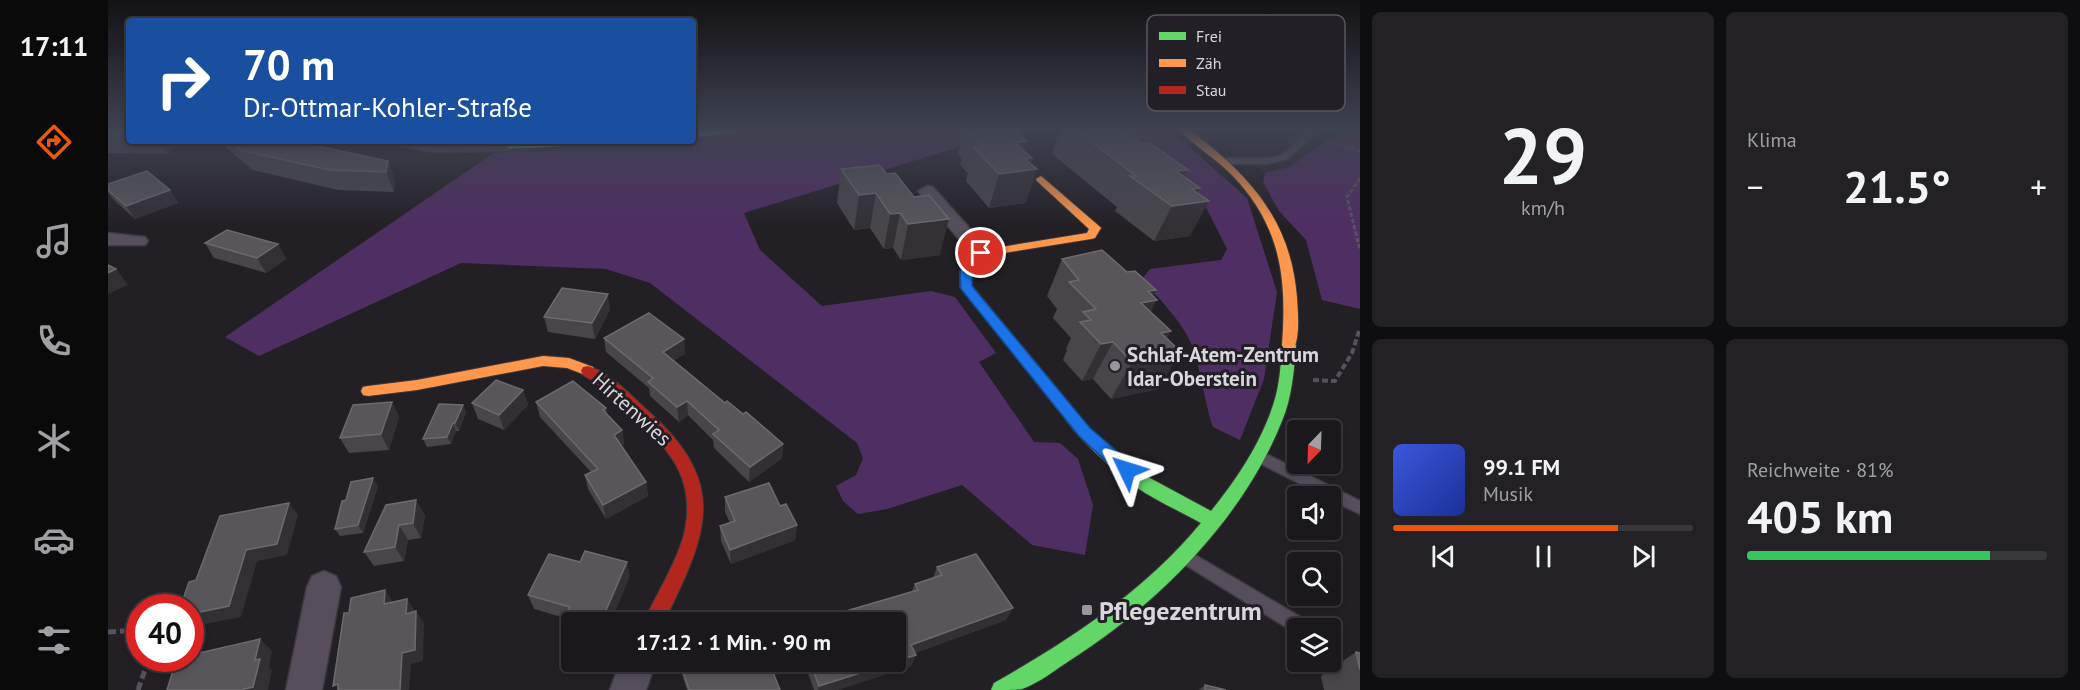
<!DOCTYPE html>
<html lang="de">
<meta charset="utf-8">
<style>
:root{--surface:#1a181c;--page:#232125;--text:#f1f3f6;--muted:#9fa0a3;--line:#38373b;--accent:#ea580c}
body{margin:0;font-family:"PT Sans",sans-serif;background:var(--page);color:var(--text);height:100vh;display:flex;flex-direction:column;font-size:22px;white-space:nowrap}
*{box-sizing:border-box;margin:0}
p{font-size:20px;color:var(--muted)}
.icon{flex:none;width:33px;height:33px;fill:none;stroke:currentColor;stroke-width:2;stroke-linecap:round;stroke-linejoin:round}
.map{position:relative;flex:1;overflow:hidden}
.details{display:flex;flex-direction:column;gap:12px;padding:12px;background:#0e0d0f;width:720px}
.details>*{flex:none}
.banner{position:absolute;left:18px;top:18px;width:570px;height:126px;border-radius:6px;box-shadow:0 3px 9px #0003,0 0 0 2px var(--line);background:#1a4fa0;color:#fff;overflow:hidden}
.needle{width:39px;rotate:203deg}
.fabs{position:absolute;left:1179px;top:420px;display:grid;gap:12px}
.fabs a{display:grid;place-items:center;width:54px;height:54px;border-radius:6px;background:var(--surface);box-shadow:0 3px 9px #0003,0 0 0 2px var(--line);font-size:30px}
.speed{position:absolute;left:18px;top:594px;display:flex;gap:12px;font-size:30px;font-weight:700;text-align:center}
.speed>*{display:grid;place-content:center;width:78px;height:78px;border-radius:50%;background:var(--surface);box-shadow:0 3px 9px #0003,0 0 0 2px var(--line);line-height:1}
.speed .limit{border:9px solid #d22;background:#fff;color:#111}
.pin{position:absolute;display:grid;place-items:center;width:51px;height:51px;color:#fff;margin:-26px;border:3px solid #fff;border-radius:50%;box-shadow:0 2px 6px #0007}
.me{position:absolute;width:66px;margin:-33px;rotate:311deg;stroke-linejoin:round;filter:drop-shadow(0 0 4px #0008)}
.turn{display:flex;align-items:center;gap:21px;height:126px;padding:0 18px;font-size:27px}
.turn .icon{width:78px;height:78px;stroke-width:2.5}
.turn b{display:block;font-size:42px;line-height:51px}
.big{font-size:45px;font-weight:600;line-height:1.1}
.details .tile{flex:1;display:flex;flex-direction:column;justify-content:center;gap:9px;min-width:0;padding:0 21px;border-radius:9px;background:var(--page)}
.details .dial{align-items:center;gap:0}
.dial b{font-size:78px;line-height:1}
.song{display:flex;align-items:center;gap:18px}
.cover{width:72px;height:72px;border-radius:9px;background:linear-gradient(135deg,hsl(230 70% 55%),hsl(230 70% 35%))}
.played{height:6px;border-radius:3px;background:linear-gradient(90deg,var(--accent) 75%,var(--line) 75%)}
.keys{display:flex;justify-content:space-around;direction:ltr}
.heat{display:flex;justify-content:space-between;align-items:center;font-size:33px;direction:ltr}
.charge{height:9px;border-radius:4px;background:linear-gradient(90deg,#34c759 81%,var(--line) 0)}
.details .tiles{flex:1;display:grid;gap:12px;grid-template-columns:repeat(2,1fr)}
.trip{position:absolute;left:453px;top:612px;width:345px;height:60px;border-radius:6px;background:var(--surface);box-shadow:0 3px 9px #0003,0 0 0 2px var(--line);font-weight:600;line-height:60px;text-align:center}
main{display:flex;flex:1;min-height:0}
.dock{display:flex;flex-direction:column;width:108px;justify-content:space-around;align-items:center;background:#0a0a0b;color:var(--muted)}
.dock .icon{width:42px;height:42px}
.dock .active{color:var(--accent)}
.dock b{font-size:27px;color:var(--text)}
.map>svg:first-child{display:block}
.built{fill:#2c2530}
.green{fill:#4f2e64}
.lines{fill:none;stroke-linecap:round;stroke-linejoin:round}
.lane-casing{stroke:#3d3a3e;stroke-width:3}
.street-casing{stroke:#3d3a3e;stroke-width:3}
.fast-casing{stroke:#3d3a3e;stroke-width:2}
.slow-casing{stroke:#3d3a3e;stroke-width:2}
.jam-casing{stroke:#3d3a3e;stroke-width:2}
.path-far2{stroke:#58525c;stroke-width:3;stroke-dasharray:4.5 2;stroke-linecap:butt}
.path-far1{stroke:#58525c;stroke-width:4;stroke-dasharray:6 3;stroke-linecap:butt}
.path{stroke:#58525c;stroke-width:5;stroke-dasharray:8 4;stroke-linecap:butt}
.lane{fill:#564e5b;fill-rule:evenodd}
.street{fill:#564e5b;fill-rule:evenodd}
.fast{fill:#63d668;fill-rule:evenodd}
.slow{fill:#ff974d;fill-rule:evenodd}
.jam{fill:#b3261e;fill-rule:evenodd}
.wall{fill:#48464a}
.shaded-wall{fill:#333035}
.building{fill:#58565a;stroke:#6c6a6e;stroke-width:1.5}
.route{fill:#1a73e8;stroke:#114b97;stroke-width:1.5}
.poi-dot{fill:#9a979c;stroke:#231f26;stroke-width:2}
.labels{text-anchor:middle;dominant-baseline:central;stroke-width:6;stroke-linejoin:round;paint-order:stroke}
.poi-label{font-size:21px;font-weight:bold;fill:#dad7dc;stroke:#231f26;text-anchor:start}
.street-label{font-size:21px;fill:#dad7dc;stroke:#231f26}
.near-poi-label{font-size:26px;font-weight:bold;fill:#dad7dc;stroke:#231f26;text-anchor:start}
.key{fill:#231f26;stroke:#5a565d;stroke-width:1.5}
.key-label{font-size:16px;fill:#dad7dc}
</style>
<main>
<nav class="dock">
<b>17:11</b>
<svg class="icon active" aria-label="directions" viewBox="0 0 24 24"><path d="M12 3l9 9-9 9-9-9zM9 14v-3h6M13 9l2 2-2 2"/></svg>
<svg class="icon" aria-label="music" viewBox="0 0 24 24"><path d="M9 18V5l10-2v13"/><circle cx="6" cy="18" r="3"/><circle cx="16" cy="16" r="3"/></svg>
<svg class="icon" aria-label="phone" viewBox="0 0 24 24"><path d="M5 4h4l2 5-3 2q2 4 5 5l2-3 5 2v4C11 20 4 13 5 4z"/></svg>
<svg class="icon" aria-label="climate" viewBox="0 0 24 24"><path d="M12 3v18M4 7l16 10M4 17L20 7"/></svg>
<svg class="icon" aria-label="car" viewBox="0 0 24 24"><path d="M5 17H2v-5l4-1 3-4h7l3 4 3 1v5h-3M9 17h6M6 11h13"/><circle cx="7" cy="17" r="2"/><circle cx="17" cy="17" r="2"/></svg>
<svg class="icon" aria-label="filters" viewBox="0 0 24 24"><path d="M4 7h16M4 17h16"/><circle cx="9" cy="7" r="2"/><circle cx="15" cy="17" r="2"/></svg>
</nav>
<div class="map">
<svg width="1252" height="690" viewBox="0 0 1252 690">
<rect width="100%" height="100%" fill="#232025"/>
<polygon class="built" points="1090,130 1252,130 1252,131 1222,138 1181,168 1157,173"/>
<g class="green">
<polygon points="585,130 906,130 636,213 652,250 714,306 823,291 847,297 888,353 871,362 926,442 952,443 970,459 985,505 977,555 924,545 854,485 779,509 750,514 735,501 728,486 748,475 755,458 749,443 542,283 498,269 353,263 151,356 117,337 403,141 585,141"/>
<path d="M 973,130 L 1062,130 L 1139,198 L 1169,292 L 1156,379 L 1132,440 L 1105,427 C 1096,401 1092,363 1082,341 C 1071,318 1051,299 1034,279 L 1042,269 L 1113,260 L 1119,249 L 1097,205 Z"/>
<polygon points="1252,131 1252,309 1214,300 1198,240 1171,211 1155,182 1157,173 1181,167 1222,138"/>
</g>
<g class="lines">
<defs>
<g id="lane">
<polygon points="1202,130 1211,130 1180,159 1160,164 1118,164 1114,161 1118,158 1160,158 1174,155"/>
<polygon points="1152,451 1252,501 1252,514 1222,500 1222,496 1216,496 1147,461 1145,457 1147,453"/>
<polygon points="1082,552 1201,622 1203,628 1190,628 1189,634 1076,564 1074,559 1076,554"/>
</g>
<g id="street">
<polygon points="282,141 402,141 410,146 402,151 323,152 284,144"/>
<polygon points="819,186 825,187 880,249 883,253 880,257 866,257 810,191"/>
<polygon points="0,233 37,237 40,241 37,245 0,245"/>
<polygon points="216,571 228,576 233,587 214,690 178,690 199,587 204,576"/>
<polygon points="512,662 548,662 538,690 502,690"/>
</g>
<g id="fast">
<polygon points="631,130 627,133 585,137 585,131"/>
<polygon points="443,141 498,141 493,144 402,149 397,146 402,143"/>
<path d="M 1181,340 L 1188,345 C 1186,371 1184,397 1174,421 C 1135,519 1049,605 961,661 C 947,670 931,683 914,689 C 906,690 892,690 883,690 L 886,683 C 962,640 1037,591 1093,523 C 1072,511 1048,501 1028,487 C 1007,472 965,434 953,412 L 955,408 L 965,408 L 981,428 L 1040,477 L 1103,511 C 1130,478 1157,437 1168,395 C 1172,379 1173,362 1174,345 Z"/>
</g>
<g id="slow">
<path d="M 1072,130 L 1082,130 C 1142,176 1183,220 1189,298 C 1190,312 1192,336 1186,348 L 1181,350 L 1174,345 C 1179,278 1173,226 1124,175 C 1108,159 1088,147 1072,130 Z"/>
<polygon points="933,176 991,226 993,228 987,238 983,239 877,256 864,271 864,286 965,408 967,412 965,416 955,416 852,287 852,271 869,251 979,233 981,229 929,181 928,179"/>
<polygon points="435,356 461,358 485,367 487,371 480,376 459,368 435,366 309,390 260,396 255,395 253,391 255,387 260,386 309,380"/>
</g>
<path id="jam" d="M 480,366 C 503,373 522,395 539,410 C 623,485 599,533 556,622 L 536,622 C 548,594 566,568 575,538 C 590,483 564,451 525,415 C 509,400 494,386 475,375 L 473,371 L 475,367 Z"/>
</defs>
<use href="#lane" class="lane-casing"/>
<use href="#street" class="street-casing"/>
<use href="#fast" class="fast-casing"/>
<use href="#slow" class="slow-casing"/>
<use href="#jam" class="jam-casing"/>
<g class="path-far2">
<polyline points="1218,140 1252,151"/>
<polyline points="1252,178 1239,197 1252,250"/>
</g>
<polyline class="path-far1" points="1205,380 1227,381 1244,353 1252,328"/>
<g class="path">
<polyline points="0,632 32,630"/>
<polyline points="30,690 41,658"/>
</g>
<use href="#lane" class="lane"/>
<use href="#street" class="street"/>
<use href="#fast" class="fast"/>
<use href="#slow" class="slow"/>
<use href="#jam" class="jam"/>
</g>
<g class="wall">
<polygon points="0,130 21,130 21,141 76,141 60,154 0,153"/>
<polygon points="856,130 906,130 917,151 924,158 923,163 918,203 881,208 858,181 860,173 852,165 854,158 850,155"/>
<polygon points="952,130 1014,130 1076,177 1089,192 1082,236 1046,241 1007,211 1009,207 944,154"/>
<polygon points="110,141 220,141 210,146 280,161 287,181 286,192 230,190 145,170"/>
<polygon points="771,165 832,255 793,260 785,248 776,249 762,228 746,230 729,203 733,169"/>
<polygon points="0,184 62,190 70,203 27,219 5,199 0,192"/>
<polygon points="97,243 170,244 178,259 158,273 106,258"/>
<polygon points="954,259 1045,296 1043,312 1059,338 1050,389 1003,399 985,379 974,381 955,360 959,350 958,349 963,338 945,318 949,309 939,296"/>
<polygon points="502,309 487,339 440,332 436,317"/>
<polygon points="496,338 577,354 566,360 617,403 635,414 675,444 674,458 641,482 606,448 605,440 580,415 571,422 542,396 541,388 498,352"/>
<polygon points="415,390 420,405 396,430 370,419 364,403"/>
<polygon points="284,402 291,417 281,450 241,453 232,438"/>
<polygon points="428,402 498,408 499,414 514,430 516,444 513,446 538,482 540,496 498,519 480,489 477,475 483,472 432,417"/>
<polygon points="358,412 351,431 348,431 343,444 319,447 315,439"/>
<polygon points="270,486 255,533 232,536 227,529"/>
<polygon points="617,497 672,506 689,525 687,540 623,564 613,541 612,526 622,523 617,512"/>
<polygon points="278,505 317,515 313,538 300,540 296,561 266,566 256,552"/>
<polygon points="829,567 898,620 807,653 808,655 803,666 729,690 706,690 696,662 788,662 788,622 720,622 721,616 804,591 807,584 825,578"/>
<polygon points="522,576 464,622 464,639 459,638 453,624 457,618 426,609 420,595"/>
<polygon points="1248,652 1252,653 1252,690 1216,690 1213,676"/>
<polygon points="570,662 661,662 672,690 579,690"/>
<polygon points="1097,685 1118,690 1091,690"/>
</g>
<g class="shaded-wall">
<polygon points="52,141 76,141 60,154"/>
<polygon points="179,141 220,141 187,158"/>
<polygon points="919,141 910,172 917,159 924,158 920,170 929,169 918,203 881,208 891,174 907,143"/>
<polygon points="280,161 287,181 286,192 278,172"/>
<polygon points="1080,170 1063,204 1068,171"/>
<polygon points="1092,188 1084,203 1101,201 1082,236 1046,241 1064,206 1084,189"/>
<polygon points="62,190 70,203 27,219 18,206"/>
<polygon points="768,193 762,228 746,230 751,195"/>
<polygon points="792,213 785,248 776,249 782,214"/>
<polygon points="841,219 832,255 793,260 800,224"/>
<polygon points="170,244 178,259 158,273 149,258"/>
<polygon points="8,269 20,285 0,294 0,273"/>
<polygon points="1048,290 1042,302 1049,300 1029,337 1013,340 1040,291"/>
<polygon points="500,294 502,309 487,339 484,323"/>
<polygon points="1063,331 1048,357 1073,352 1050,389 1003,399 1024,362 1053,333"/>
<polygon points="576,339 577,354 556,366 555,352"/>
<polygon points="1005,342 985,379 974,381 993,344"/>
<polygon points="415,390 420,405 396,430 391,415"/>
<polygon points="579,401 580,415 571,422 569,407"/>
<polygon points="284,402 291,417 281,450 273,434"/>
<polygon points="355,405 358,412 351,431 347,423"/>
<polygon points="345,423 348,431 343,444 339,437"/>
<polygon points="514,430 516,444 508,449 506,435"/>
<polygon points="675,444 674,458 641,482 642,467"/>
<polygon points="265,478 270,486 255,533 250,525"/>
<polygon points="538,482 540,496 498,519 495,505"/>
<polygon points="308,500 317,515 313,538 305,523"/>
<polygon points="181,503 190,515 179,555 149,561 133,617 82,627 82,614 138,550"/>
<polygon points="291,525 300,540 296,561 287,547"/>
<polygon points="689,525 687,540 623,564 622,550"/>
<polygon points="519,562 522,576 503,622 493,622"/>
<polygon points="277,590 285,602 276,604"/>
<polygon points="299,599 307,611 306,625 298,614"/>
<polygon points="905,608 898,620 799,656 803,645"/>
<polygon points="308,611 316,623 315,661 303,664 301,690 292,690 294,653"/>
<polygon points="152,639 164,651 161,667 164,670 160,690 135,690 147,660"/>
<polygon points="808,655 803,666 729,690 710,690 711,686"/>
</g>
<g class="building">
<polygon points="0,130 21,130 21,135 0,134"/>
<polygon points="867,130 906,130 919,141 907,143 924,158 917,159 929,169 891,174 866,148 876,147 860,132 868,131"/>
<polygon points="968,130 1014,130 1034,144 1042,143 1080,170 1068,171 1092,188 1084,189 1101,201 1064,206 1022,176 1028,176"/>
<polygon points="123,141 186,141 280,161 278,172 222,170 135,151"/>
<polygon points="771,165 779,174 787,173 806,197 821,195 841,219 800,224 792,213 782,214 768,193 751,195 733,169"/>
<polygon points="39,171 62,190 18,206 0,190 0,184"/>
<polygon points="119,230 170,244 149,258 97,243"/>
<polygon points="994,250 1019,272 1027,271 1048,290 1040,291 1049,300 1033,303 1063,331 1053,333 1073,352 1024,362 1005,342 993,344 972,322 983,320 975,312 988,309 961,282 971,280 954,259"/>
<polygon points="0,265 8,269 0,273"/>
<polygon points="454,288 500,294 484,323 436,317"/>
<polygon points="541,313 576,339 555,352 617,403 619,401 635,414 638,412 675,444 642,467 605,434 611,430 579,401 569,407 540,382 545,378 496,338"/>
<polygon points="388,380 415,390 391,415 364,403"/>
<polygon points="465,381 498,408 495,410 514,430 506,435 538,482 495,505 477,475 490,469 428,402"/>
<polygon points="284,402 273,434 232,438 245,405"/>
<polygon points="331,404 355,405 347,423 345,423 339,437 315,439"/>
<polygon points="265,478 250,525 227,529 234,501 238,500 243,482"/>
<polygon points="661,483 672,506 678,504 689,525 622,550 612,526 627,521 617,497"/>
<polygon points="308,500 305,523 291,525 287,547 256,552 278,505"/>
<polygon points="181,503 169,544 138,550 121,606 82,614 82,608 72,608 81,582 88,580 112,516"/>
<polygon points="477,551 519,562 493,622 464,622 464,627 453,624 462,607 420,595 441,554 472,562"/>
<polygon points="868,554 905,608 803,645 808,655 788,661 788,622 724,622 721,616 810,590 807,584 834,575 829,567"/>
<polygon points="277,590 276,604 299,599 298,614 308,611 307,650 294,653 292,690 230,690 230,684 225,686 236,613 241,613 243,598"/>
<polygon points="641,613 645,622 615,622"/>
<polygon points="152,639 147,660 152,659 145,687 136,689 135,690 59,690 69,658 82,658 82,655"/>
<polygon points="1248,652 1252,653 1252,670"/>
<polygon points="572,662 661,662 672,690 581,690"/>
<polygon points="702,662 787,662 711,686"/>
<polygon points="1097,685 1118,690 1097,690"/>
</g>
<linearGradient id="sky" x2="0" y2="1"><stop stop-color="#131214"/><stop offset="0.57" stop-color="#3f4251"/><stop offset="1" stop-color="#3f4251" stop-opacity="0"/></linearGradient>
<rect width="1252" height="227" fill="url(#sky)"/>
<polygon class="route" points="869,251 879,253 864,271 864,286 982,428 1025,465 1027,470 1025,475 1013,475 971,436 853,289 852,271"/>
<g class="poi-dot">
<circle cx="1007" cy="366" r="6"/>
<rect x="973" y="604" width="12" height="12" rx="3"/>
</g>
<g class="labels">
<g class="poi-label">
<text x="1019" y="354">Schlaf-Atem-Zentrum<tspan x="1019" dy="24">Idar-Oberstein</tspan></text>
</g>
<g class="street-label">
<text transform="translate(524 409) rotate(42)">Hirtenwies</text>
</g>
<g class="near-poi-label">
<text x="991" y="610">Pflegezentrum</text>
</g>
</g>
<rect x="1039" y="15" width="198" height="96" rx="9" class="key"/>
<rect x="1051" y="32" width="27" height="8" fill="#63d668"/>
<rect x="1051" y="59" width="27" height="8" fill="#ff974d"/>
<rect x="1051" y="86" width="27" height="8" fill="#b3261e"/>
<g class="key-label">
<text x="1088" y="42">Frei</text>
<text x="1088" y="69">Zäh</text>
<text x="1088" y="96">Stau</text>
</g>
</svg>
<div class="fabs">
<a><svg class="needle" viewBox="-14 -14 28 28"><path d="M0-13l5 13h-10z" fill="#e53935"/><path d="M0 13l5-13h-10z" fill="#9fa0a3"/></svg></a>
<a><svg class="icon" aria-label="sound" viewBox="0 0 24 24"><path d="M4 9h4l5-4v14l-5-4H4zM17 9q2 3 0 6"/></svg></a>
<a><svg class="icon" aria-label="search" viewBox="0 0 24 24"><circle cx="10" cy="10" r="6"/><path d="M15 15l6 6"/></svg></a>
<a><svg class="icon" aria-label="layers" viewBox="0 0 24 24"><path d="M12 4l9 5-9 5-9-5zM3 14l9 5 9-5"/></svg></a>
</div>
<div class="speed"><div class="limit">40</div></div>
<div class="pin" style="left:873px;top:253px;background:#d93025"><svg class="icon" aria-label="arrive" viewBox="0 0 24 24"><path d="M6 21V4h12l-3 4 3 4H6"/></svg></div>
<svg class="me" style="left:1019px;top:470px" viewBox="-20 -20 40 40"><path d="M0-17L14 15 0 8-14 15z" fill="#1a73e8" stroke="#fff" stroke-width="4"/></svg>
<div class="trip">17:12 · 1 Min. · 90 m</div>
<div class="banner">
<div class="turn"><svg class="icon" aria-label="right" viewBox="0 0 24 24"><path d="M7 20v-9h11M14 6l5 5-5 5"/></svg><div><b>70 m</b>Dr.-Ottmar-Kohler-Straße</div></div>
</div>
</div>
<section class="details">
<div class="tiles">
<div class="tile dial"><b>29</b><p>km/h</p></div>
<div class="tile"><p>Klima</p>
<div class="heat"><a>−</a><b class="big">21.5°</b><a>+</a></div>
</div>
<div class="tile">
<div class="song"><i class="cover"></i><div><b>99.1 FM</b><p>Musik</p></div></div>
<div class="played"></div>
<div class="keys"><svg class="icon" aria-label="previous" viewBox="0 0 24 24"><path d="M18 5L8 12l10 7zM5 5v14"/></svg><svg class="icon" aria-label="pause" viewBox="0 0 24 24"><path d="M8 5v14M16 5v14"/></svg><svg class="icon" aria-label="next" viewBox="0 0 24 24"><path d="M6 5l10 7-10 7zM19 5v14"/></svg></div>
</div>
<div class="tile"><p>Reichweite · 81%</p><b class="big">405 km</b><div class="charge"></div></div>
</div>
</section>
</main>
